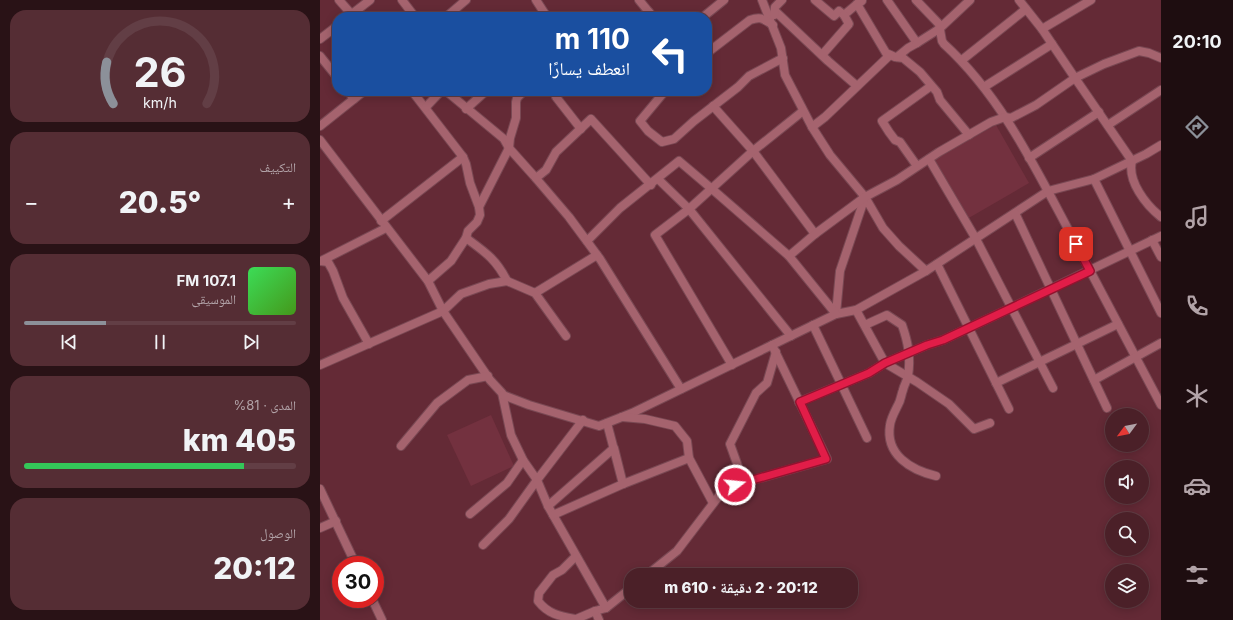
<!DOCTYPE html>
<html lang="ar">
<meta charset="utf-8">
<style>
:root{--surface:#4b2028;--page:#552d34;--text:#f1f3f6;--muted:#b2a3a8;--line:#623e45;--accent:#8c9099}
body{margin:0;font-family:Inter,"Noto Naskh Arabic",sans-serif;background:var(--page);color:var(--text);direction:rtl;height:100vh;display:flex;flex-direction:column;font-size:15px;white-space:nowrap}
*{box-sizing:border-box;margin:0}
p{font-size:13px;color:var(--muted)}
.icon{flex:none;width:22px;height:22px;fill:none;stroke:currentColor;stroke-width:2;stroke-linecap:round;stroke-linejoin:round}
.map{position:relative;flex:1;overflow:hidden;direction:ltr}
.panel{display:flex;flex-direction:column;gap:10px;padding:10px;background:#291216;width:320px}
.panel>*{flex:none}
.guide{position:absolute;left:12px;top:12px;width:380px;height:84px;border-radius:16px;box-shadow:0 2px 10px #0003,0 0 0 1px var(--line);direction:rtl;background:#1a4fa0;color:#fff;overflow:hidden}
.needle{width:26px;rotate:238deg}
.fabs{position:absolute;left:785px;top:408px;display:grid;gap:8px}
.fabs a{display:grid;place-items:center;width:44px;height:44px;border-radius:50%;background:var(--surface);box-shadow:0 2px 10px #0003,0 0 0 1px var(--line);font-size:20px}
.speed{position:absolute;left:12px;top:556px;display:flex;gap:8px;font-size:20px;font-weight:700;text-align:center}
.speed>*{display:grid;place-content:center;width:52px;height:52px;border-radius:50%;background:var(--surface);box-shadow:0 2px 10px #0003,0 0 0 1px var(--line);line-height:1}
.speed .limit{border:6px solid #d22;background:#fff;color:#111}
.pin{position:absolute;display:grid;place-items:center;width:34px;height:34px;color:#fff;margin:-17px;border-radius:8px;box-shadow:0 2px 6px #0006}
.me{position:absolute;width:44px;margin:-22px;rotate:74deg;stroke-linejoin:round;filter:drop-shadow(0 0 3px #0008)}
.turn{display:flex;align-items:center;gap:14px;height:84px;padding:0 16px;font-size:18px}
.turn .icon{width:52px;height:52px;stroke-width:2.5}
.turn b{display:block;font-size:28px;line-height:34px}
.big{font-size:30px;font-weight:800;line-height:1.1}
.panel .widget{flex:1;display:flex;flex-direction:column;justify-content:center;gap:6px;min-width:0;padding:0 14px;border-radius:16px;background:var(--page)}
.panel .dial{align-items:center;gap:0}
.dial svg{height:104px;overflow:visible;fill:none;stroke:var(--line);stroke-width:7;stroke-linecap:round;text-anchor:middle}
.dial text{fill:var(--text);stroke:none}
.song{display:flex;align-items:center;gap:12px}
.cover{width:48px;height:48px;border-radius:6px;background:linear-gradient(135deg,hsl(130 70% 55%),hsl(100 70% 35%))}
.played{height:4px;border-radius:2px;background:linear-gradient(90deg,var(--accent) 30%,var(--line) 30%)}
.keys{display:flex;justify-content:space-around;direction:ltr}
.heat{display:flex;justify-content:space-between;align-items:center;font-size:22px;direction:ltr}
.charge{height:6px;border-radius:3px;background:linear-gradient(90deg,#34c759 81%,var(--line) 0)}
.trip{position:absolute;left:304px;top:568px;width:234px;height:40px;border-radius:16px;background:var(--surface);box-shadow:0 2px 10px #0003,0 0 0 1px var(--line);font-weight:800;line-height:40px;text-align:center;direction:rtl}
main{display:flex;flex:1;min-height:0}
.tab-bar{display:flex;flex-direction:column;width:72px;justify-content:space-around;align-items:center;background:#1e0d10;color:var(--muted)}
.tab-bar .icon{width:28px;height:28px}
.tab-bar .current{color:var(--accent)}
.tab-bar b{font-size:18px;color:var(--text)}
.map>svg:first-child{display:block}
.built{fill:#73313f}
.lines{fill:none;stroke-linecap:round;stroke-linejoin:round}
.minor-casing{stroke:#794853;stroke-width:10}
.minor{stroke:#a5636e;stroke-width:8}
.route-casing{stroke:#92132f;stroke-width:10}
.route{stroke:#e11d48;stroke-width:7}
</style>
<main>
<nav class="tab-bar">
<b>20:10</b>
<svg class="icon current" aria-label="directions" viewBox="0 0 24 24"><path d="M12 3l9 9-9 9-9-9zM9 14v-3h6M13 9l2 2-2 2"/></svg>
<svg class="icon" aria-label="music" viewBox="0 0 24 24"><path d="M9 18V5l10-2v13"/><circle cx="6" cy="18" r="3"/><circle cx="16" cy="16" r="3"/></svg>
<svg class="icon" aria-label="phone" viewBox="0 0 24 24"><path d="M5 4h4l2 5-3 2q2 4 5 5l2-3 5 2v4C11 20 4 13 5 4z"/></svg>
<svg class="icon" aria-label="climate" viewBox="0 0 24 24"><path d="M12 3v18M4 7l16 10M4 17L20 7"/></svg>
<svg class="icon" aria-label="car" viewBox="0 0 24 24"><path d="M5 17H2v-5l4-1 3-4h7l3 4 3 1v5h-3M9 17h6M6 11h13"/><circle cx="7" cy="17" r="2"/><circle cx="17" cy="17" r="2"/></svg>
<svg class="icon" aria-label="filters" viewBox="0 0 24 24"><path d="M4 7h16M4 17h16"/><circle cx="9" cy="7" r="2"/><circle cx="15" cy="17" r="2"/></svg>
</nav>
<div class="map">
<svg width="841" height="620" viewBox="0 0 841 620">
<rect width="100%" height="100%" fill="#642a36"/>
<g class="built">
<polygon points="676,125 709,183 647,219 612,160"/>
<polygon points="171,415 194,466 151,486 127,435"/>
</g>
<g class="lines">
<defs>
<g id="minor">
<polyline points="19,0 34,17"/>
<polyline points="82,0 95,17"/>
<polyline points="216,0 227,17"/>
<polyline points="319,0 333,17"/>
<polyline points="442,0 461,48 465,75 492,127 510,155 545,197 563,228 579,246 606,271 728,191 774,179 826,154 841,145"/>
<polyline points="495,0 514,16 519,11 524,15 537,4"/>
<polyline points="542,0 542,1 537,4 566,53 575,57 583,58 600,72 617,92 620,100 649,135"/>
<polyline points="567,0 597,43 588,48 577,57"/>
<path d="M 596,0 L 619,24 L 622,41 L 624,44 C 679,94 713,163 748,229 C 779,287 810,346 841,405"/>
<polyline points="699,0 722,29 755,78 784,64 819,51 829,53 841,58"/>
<polyline points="455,11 508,61 537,86"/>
<polyline points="454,15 455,7 462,0"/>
<polyline points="28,17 50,0"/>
<polyline points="126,17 146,0"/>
<polyline points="322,17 329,12"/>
<polyline points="383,17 404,0"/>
<polyline points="722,29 771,0"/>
<polyline points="0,39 17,26"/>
<polyline points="597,43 619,29 650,0"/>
<path d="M 387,53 L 430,20 C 441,16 443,19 453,25"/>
<polyline points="502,55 529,24 524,15"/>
<polyline points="0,56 17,77"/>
<polyline points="642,60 706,9"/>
<polyline points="664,87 732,44"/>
<polyline points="28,91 34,99"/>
<polyline points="92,91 143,157 146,164 150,183 159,207"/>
<polyline points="126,91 184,139 189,148 214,176 249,217 280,259 361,389"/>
<polyline points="240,91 236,97 261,129"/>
<polyline points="345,91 320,121 328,131 342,142 354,139 374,121 418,87 429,76 463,58"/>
<polyline points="393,106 433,151 495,234"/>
<polyline points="106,107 121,91"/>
<polyline points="146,109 166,91"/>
<polyline points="788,125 841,90"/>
<polyline points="0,126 44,91"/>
<polyline points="492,127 505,117 570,55"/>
<polyline points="0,140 108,281 123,311 170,380 182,393 191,435 203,460 217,480 189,519 163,545"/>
<polyline points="709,158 779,112"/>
<polyline points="609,159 656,239 733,388"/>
<polyline points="597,166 580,142 575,140 569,132 562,121 611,86"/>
<polyline points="216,178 226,170 236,152 271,119 331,185"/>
<polyline points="338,179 369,209 471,336"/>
<polyline points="774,179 841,313"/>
<polyline points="545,197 520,271 516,314 536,310 606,271"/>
<polyline points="695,213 787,408"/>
<polyline points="61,221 143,157"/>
<path d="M 146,238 C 165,252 176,259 187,281"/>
<polyline points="832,240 841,257"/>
<path d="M 469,256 L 495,234 L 545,197 L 577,180 L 619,152 L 671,122 L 685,117 L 691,118 L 716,105 L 755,78 L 812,161 C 807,181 826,205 841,217"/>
<polyline points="0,261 8,262 13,271 23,298 49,344"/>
<polyline points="1,261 66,228"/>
<polyline points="617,264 689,409"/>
<polyline points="108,281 131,261 146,238 148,231 157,222 160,215 159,207 189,148 190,138 196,118 196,102 197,98 204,91"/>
<polyline points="215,293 277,255"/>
<polyline points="536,310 565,363 597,382 629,404 654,429 670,423"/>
<polyline points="493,325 547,438"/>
<path d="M 545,325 L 567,315 L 582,325 C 588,342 591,357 588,376 C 587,381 584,385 583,390 C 581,395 581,400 578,405 C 575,411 571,418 570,425 C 565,455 591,470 616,476"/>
<polyline points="0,365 123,311 141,294 169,284 187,281 215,293 246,336"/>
<polyline points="412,365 335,235 369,209 433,151 483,111"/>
<polyline points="774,380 841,343"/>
<polyline points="676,383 798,324"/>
<polyline points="183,395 209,405 279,426 312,413 516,314 469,256 392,189 359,161 300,208 267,241"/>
<polyline points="479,402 549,373 565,363 607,345 623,340 674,316 841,236"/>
<polyline points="263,420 217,480 228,506 286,608 275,611 279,620"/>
<polyline points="81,446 117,403 148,380 168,376"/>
<polyline points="369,458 393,503"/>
<polyline points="424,483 410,444 436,393 447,383 456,352"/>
<polyline points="0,489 36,565"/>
<polyline points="228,506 294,448 303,484 287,423"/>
<polyline points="150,514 187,483 203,460"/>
<polyline points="233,515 303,484 369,458 367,441 355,426 325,419 302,417"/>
<polyline points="0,528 16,521"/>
<polyline points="327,575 357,551 405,488 507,459 452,345"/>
<polyline points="52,599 62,620"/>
<polyline points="286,608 311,588"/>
<path d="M 255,619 C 239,616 228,614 218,601 L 219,593 L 233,575 L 242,570 L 256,556"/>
<polyline points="254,620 275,611"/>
</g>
</defs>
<use href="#minor" class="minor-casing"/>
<use href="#minor" class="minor"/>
</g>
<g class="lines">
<defs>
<polyline id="route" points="415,485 506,459 480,402 549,373 565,363 607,345 623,340 770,271 756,244"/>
</defs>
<use href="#route" class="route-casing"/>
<use href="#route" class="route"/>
</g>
</svg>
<div class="fabs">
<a><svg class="needle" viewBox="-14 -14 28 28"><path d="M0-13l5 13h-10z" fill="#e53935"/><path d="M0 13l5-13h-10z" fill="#b2a3a8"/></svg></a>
<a><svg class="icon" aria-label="sound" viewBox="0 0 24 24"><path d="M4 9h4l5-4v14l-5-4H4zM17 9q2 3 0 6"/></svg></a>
<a><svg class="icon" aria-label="search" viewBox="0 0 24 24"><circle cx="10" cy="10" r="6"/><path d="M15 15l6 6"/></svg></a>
<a><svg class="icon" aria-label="layers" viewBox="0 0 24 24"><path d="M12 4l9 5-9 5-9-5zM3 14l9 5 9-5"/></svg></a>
</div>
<div class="speed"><div class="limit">30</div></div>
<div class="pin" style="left:756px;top:244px;background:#d93025"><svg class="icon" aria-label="arrive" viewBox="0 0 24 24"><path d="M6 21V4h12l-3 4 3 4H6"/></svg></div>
<svg class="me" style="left:415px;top:485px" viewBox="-20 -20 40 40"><circle r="17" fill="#e11d48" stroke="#fff" stroke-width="3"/><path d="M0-11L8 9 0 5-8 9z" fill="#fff"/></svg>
<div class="trip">20:12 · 2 دقيقة · 610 m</div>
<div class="guide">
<div class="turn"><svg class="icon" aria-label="left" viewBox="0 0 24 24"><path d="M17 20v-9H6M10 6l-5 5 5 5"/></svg><div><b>110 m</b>انعطف يسارًا</div></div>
</div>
</div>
<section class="panel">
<div class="widget dial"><svg viewBox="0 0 100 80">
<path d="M14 69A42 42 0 1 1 86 69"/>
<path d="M14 69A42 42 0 0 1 9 37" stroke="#8c9099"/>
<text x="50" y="56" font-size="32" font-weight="700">26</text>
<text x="50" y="72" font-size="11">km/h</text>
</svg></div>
<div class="widget"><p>التكييف</p>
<div class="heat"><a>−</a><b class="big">20.5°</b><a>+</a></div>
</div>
<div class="widget">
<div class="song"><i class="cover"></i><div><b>107.1 FM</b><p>الموسيقى</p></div></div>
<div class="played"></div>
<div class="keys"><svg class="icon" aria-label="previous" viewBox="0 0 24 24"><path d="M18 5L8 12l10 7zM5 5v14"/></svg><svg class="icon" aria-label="pause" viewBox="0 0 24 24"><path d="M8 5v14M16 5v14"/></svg><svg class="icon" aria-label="next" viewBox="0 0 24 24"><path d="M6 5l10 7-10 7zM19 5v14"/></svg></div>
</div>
<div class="widget"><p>المدى · 81%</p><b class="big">405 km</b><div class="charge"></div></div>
<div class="widget"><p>الوصول</p><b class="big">20:12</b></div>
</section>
</main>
